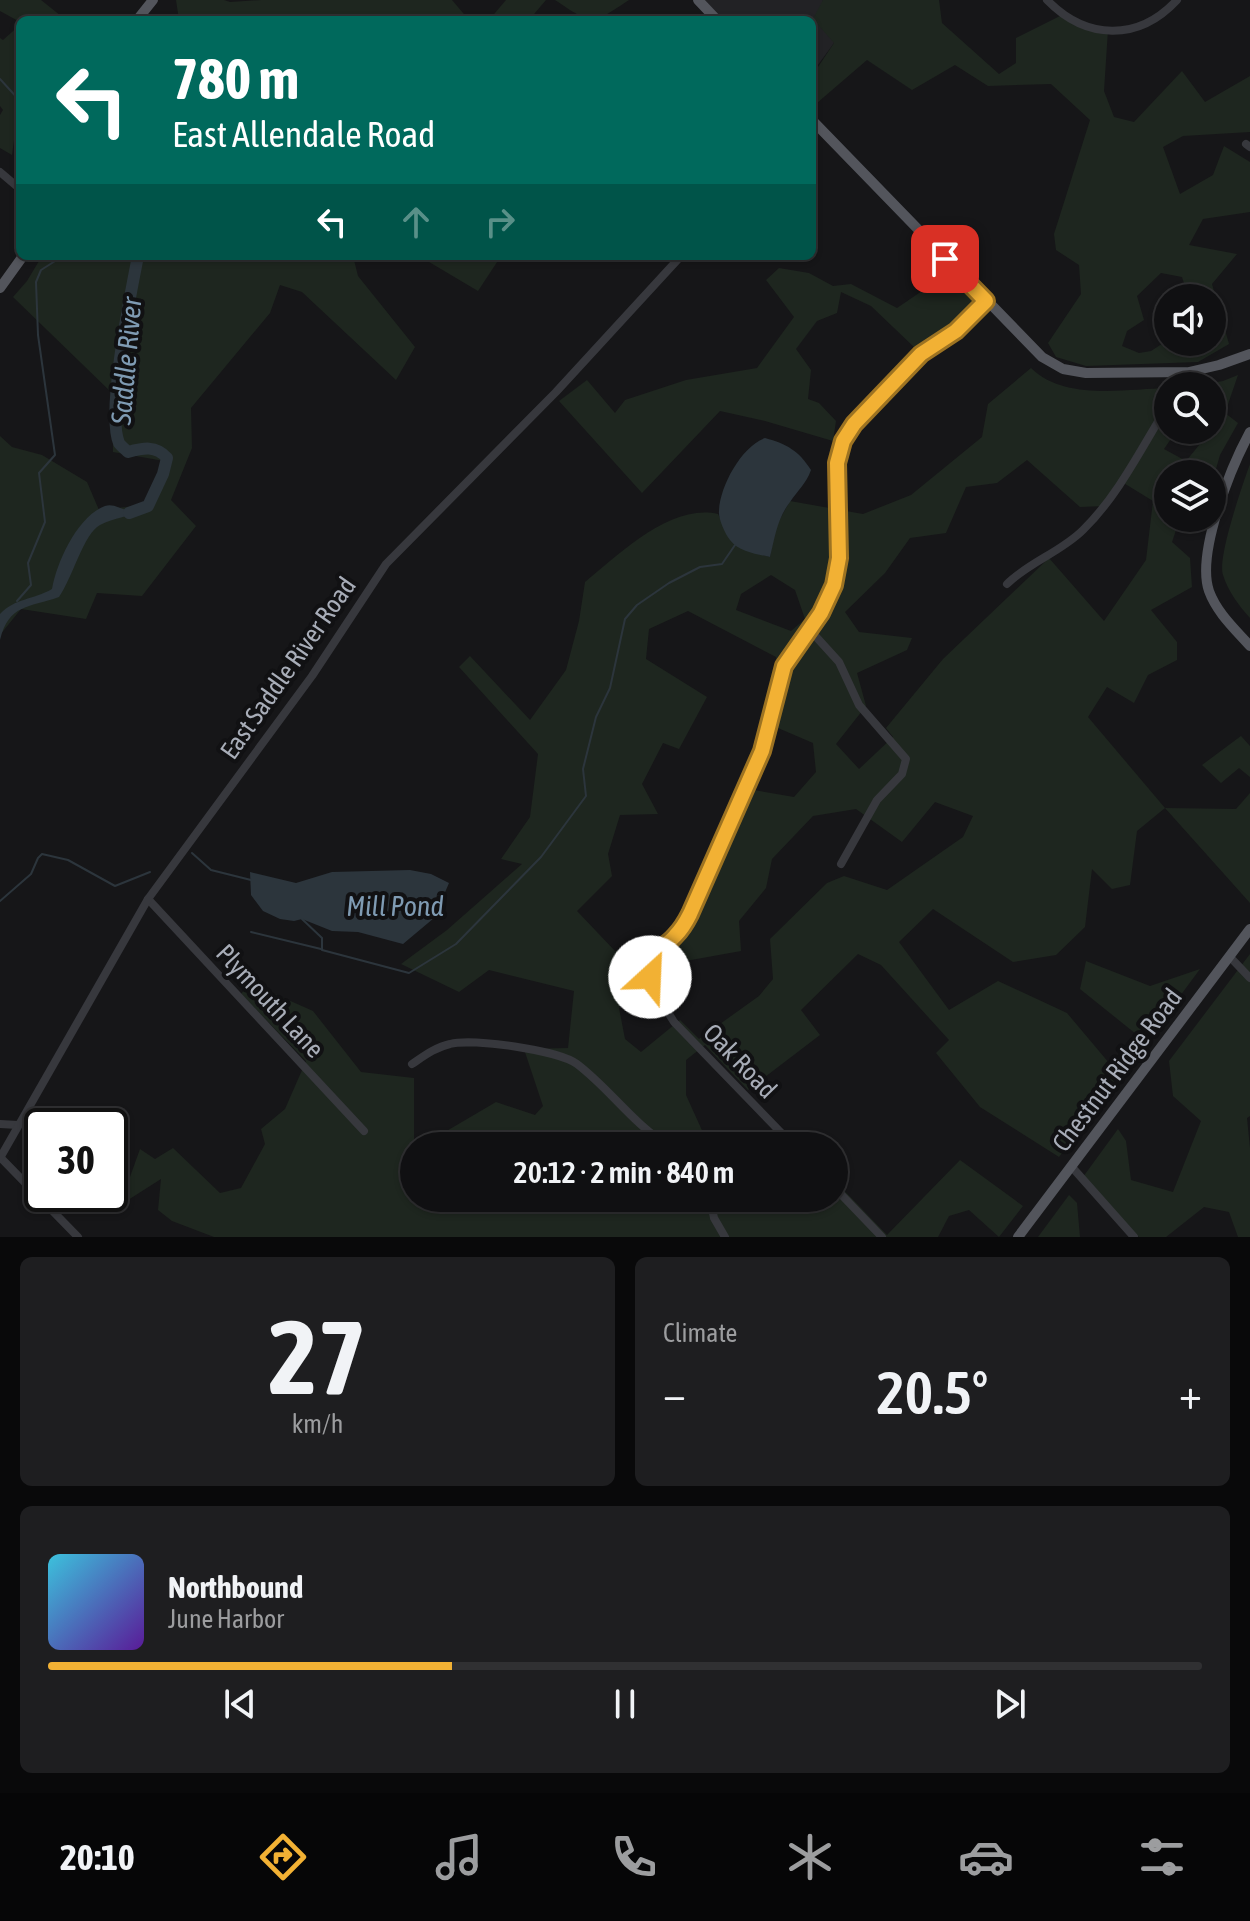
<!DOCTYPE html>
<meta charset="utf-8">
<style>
:root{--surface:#101012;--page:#1e1e20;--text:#f1f3f6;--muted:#9c9d9f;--line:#303032;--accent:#f2b134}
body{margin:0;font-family:"Asap Condensed",sans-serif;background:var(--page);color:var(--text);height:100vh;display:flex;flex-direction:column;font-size:30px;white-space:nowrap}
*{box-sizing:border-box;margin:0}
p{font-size:26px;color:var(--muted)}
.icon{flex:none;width:44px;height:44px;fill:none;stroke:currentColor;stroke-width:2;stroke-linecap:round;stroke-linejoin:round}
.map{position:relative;height:1237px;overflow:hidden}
.drawer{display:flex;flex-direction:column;gap:20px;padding:20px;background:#09090a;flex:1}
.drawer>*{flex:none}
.banner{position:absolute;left:16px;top:16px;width:800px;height:244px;border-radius:12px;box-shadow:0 2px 6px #0004,0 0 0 2px var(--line);background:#00695c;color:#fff;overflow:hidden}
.tools{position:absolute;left:1154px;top:284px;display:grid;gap:16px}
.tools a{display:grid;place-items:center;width:72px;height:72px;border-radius:50%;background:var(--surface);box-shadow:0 2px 6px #0004,0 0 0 2px var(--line);font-size:40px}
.speed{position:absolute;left:24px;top:1108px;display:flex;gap:16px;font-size:40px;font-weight:700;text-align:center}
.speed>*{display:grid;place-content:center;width:104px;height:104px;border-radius:50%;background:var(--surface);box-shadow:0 2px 6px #0004,0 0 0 2px var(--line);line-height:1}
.speed .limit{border:4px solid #111;border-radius:12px;background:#fff;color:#111}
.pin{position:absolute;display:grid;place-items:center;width:68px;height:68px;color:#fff;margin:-34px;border-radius:16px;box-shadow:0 4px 12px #0006}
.me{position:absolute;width:88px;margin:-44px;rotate:25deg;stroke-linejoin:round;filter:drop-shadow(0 0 6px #0008)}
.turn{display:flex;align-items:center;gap:28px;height:168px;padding:0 24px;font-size:36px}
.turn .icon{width:104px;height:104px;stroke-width:2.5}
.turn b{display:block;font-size:56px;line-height:68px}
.lanes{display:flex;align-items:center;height:76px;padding:0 24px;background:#0003;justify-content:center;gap:40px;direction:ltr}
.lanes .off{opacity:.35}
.big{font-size:60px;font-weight:600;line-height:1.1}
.drawer .card{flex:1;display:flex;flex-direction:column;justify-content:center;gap:12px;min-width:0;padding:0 28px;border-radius:12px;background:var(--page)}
.drawer .dial{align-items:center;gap:0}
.dial b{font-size:104px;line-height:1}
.song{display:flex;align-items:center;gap:24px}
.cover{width:96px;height:96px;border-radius:12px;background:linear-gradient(135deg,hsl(190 70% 55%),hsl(270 70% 35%))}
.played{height:8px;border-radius:4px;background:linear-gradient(90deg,var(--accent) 35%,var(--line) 35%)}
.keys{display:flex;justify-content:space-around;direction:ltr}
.heat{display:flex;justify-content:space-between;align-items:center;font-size:44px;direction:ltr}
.drawer .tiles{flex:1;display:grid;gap:20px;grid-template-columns:1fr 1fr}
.card:last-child{grid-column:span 2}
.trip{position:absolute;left:400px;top:1132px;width:448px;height:80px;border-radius:40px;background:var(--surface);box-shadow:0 2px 6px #0004,0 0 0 2px var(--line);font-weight:600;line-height:80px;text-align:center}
.menu{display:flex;height:128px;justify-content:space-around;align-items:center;background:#060607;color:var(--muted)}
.menu .icon{width:56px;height:56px}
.menu .active{color:var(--accent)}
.menu b{font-size:36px;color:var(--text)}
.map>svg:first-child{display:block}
.built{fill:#222225}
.green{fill:#1e261f;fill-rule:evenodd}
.water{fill:#2c353c}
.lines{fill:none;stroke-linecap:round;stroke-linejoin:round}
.stream{stroke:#2c353c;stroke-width:2}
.river{stroke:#2c353c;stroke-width:12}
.minor{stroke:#37383d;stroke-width:8}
.major{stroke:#53555c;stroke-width:10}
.route-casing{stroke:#9d7322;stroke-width:20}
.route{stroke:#f2b134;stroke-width:14}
.labels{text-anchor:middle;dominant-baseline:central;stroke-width:8;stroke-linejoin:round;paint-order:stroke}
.street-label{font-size:26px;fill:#a8adb8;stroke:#111113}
.water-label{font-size:28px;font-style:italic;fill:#7f9bb3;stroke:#111113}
</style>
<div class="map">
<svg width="1250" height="1237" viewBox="0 0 1250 1237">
<rect width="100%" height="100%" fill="#161618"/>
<polygon class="built" points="704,0 823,0 822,6 834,43 812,73 812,20 724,20"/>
<g class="green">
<polygon points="0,0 41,0 66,20 20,20 20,22 0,11"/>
<polygon points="176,0 224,0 230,2 261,0 452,0 469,20 179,20"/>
<polygon points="506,0 546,0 529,20 489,20"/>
<path d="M 555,0 L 629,0 C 591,25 594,26 555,0 Z"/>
<path d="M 823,0 L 939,0 L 942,23 L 999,74 L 1016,63 L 1016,38 L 1062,15 L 1108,30 L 1104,91 L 1114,117 L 1134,122 L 1182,71 L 1205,102 L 1250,76 L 1250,132 L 1183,136 L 1163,147 L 1180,194 L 1213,175 L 1224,146 L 1250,162 L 1250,212 L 1203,219 L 1189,245 L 1237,254 L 1212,284 L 1229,344 L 1198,362 L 1086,366 L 1056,357 L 1048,343 L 1081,294 L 1079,265 L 1056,250 L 1054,234 L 1090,120 L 1051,84 L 988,86 L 955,65 L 912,90 L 867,60 L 817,103 L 812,98 L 812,76 L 834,43 L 813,19 ZM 1161,273 L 1182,277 L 1189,298 L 1212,298 L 1212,342 L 1168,340 L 1151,351 L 1139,353 L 1122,346 L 1127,331 L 1144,320 L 1137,296 Z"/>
<polygon points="20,25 20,129 15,133 12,155 0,148 0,115 3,110 0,106 0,38 3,40"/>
<polygon points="42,256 353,256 358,276 415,347 396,380 302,292 280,285 270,313 191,408 192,448 171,500 196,526 142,596 97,593 86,619 21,609 0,635 0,436 12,447 42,455 87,482 99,510 144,505 164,461 113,452 113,394 13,297 27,281"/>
<polygon points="419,256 501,256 478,291"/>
<polygon points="779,268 809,273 833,286 851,284 897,308 947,274 974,299 945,335 915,348 871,306 841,292 837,313 817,321 796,349 811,370 808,399 819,403 836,421 833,441 765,421 720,411 642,493 559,401 587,380 615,413 625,400 686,380 757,368 794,317 766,280"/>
<path d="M 1031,368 C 1064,401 1126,389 1168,388 L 1168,430 L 1177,430 L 1164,449 L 1186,461 L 1209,433 L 1207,430 L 1212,430 L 1212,386 L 1194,386 L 1223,381 L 1238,375 L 1225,413 L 1238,423 L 1220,455 L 1212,483 L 1212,474 L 1168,474 L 1168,518 L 1180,518 L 1172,542 L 1190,558 L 1192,587 L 1151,610 L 1177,642 L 1177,660 L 1148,675 L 1134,703 L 1107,687 L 1088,717 L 1165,808 L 1236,809 L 1250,793 L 1250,903 L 1165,808 L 1137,831 L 1130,885 L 1112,889 L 1092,869 L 1085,927 L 1056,955 L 1013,962 L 933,909 L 899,942 L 949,1010 L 998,981 L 1067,1013 L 1120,1076 L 1059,1157 L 980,1107 L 936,1053 L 949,1040 L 881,965 L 858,954 L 801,1010 L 820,1035 L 748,1090 L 705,1045 L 686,1060 L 686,1095 L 705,1137 L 699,1146 L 677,1146 L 656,1133 L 648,1146 L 421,1146 L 496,1102 L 535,1115 L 543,1106 L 524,1049 L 568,1048 L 574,991 L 489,970 L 459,992 L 401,964 L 447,930 L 522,864 L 501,859 L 530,817 L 538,754 L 459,667 L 470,656 L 530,720 L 566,670 L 579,621 L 585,582 C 619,554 671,503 718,514 C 733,546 737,548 770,557 L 776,526 L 790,501 L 863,514 L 911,495 L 982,437 L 988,404 ZM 1027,460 L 1080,507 L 1104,506 L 1122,482 L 1153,501 L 1146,560 L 1104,621 L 1049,558 L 943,659 L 886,728 L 893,737 L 859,769 L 836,744 L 866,706 L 857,673 L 907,650 L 912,638 L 859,632 L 845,612 L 885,573 L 910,538 L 946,533 L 966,487 L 997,483 ZM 771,575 L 795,590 L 805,619 L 791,631 L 736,610 L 741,594 ZM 688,611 L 776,657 L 778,728 L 813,743 L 816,772 L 794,797 L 748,789 L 693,888 L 680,918 L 655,946 L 638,941 L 615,951 L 577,911 L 612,876 L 608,854 L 620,815 L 658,814 L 642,784 L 663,743 L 679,749 L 707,697 L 646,659 L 649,629 ZM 935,802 L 973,816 L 963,837 L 887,890 L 844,876 L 827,883 L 770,939 L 773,979 L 759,996 L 699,1039 L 680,1020 L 641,1052 L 625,1039 L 619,1008 L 636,992 L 665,991 L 680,962 L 741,951 L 739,921 L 766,888 L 772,859 L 813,816 L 856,809 L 902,842 Z"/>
<path d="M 1250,464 L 1250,618 C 1239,606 1228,591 1223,575 C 1217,558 1243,483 1250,464 Z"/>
<polygon points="1241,736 1250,746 1250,777 1239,768 1221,783 1202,765"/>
<polygon points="1250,954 1250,1116 1247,1118 1250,1148 1250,1237 1238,1237 1229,1212 1204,1207 1166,1237 1139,1237 1083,1177 1118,1129 1126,1141 1131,1180 1173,1192 1201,1121 1173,1096 1169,1061"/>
<polygon points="1086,961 1150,986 1200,969 1146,1042 1080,989"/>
<polygon points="250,983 313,1011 361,1072 414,1078 414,1198 655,1198 666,1204 671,1198 742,1198 755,1205 762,1198 834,1198 834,1180 887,1235 960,1160 1023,1206 999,1237 969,1210 949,1216 938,1237 214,1237 172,1221 158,1210 161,1179 128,1200 126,1188 140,1149 155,1159 173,1148 220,1193 241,1188 265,1144 261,1129 285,1109 306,1061 241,994"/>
<polygon points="1069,1195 1077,1203 1080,1237 1038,1237"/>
</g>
<g class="water">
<path d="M 765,438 C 787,444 799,451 811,470 C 806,484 798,490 790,502 C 777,519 775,537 770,557 C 757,554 739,552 730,540 C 725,534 718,518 719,511 C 720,486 741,447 765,438 Z"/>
<path d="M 139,504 L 144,510 C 130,516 114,518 100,525 C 84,533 72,579 59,597 C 28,608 9,604 0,640 L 0,614 C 15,598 33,600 52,589 C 57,561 78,516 105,506 C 119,502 128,519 139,504 Z"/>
<polygon points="410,870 431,874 449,883 434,918 403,944 358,932 332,931 302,919 294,921 280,919 263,911 251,895 250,872 296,883 332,872"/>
</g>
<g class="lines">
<g class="stream">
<polyline points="0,79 20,101"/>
<polyline points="17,601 31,585 28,563 45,522 39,473 55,455 38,335 36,282 41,270 63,256"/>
<polyline points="192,853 211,870 251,880"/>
<polyline points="0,901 31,874 38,858 42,854 68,860 115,886 150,872"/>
<polyline points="302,919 322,938 322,950 409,973 456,944 541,857 586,796 583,769 596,717 610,688 625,619 637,605 669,583 700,567 722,564 735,545"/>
<polyline points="251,932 321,949"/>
</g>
<path class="river" d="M 129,513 L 148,506 L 163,474 L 167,458 C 156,445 143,448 128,452 C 126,450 120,445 119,443 C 106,412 131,292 138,256"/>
<g class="minor">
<path d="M 1047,0 C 1086,40 1138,42 1177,0"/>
<polyline points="1246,144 1250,147"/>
<polyline points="0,172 20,189"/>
<polyline points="1180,386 1189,372"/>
<path d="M 1007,584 C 1029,562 1061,552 1083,530 C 1118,496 1142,447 1168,405"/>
<polyline points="809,629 839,662 859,705 906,759 902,774 877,800 841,864"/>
<polyline points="148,899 364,1131"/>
<polyline points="1230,957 1250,978"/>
<path d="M 412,1064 C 424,1056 436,1047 450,1044 C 472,1038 558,1050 577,1064 C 610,1089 633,1124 669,1146"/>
<polyline points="0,1124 18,1125"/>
<polyline points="794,1146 674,1022 654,990 649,972 651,958 659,948 675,937 690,914 762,751 784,666 821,613 834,585 839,558 837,463 843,441 854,424 921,354 956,331 986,301"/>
<polyline points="0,1157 78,1237"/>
<polyline points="0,1158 148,899 312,676 386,564 556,392 681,256"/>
<polyline points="1071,1166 1134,1237"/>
<polyline points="834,1187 882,1237"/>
<polyline points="710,1198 714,1218 725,1237"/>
</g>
<g class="major">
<polyline points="698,0 717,20"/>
<polyline points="137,20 153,0"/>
<polyline points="812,120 1042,357 1063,369 1086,373 1189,372 1219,365 1250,354"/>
<polyline points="0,288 23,256"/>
<path d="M 1250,432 C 1231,467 1196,553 1209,591 C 1217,613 1235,629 1250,646"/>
<polyline points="1018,1237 1250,929"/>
</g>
</g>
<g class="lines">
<defs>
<path id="route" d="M 650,977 C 646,950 661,952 675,936 C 681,930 686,922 690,914 L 762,751 L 784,666 L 821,613 L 834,585 L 839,558 L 837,463 L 843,441 L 854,424 L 921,354 L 956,331 L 986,301 L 945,259"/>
</defs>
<use href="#route" class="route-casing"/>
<use href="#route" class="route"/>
</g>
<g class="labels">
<g class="street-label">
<text transform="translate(288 668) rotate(-55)">East Saddle River Road</text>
<text transform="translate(270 1001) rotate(47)">Plymouth Lane</text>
<text transform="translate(740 1061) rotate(46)">Oak Road</text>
<text transform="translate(1117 1070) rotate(-53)">Chestnut Ridge Road</text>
</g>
<g class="water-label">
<text transform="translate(126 361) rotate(-85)">Saddle River</text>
<text x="395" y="906">Mill Pond</text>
</g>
</g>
</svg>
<div class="tools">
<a><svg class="icon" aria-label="sound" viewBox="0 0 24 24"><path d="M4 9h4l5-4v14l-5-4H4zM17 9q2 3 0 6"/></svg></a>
<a><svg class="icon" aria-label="search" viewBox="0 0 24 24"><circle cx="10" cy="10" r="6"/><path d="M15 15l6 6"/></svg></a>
<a><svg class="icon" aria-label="layers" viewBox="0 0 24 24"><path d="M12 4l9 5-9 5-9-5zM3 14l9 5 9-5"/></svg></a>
</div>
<div class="speed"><div class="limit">30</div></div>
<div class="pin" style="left:945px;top:259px;background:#d93025"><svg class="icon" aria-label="arrive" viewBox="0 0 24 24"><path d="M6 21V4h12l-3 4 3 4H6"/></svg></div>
<svg class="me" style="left:650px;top:977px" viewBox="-20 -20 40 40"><circle r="19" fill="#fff"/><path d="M0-13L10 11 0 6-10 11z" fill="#f2b134"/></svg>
<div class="trip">20:12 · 2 min · 840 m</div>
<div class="banner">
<div class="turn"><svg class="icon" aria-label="left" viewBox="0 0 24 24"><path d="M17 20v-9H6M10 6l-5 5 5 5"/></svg><div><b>780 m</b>East Allendale Road</div></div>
<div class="lanes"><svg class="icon" aria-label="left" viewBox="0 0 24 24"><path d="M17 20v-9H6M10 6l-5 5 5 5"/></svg><svg class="icon off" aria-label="ahead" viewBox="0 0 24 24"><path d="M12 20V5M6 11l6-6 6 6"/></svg><svg class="icon off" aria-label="right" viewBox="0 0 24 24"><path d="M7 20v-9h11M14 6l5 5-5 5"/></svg></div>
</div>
</div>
<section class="drawer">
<div class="tiles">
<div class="card dial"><b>27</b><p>km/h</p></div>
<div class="card"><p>Climate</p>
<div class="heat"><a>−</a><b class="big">20.5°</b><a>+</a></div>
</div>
<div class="card">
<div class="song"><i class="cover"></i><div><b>Northbound</b><p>June Harbor</p></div></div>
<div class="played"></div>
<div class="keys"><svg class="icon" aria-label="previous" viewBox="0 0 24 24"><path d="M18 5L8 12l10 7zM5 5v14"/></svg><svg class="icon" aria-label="pause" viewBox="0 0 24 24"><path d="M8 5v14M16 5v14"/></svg><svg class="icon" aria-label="next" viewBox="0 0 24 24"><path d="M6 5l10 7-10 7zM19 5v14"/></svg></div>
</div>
</div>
</section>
<nav class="menu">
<b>20:10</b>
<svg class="icon active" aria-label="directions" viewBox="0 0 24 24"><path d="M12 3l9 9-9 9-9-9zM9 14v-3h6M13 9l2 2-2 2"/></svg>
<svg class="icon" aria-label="music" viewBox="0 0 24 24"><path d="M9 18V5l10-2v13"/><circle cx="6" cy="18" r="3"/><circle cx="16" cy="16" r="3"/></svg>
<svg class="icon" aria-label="phone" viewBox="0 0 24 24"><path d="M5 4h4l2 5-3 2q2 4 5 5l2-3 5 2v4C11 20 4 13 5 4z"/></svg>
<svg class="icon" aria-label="climate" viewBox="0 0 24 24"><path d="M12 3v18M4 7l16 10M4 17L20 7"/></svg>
<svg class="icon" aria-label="car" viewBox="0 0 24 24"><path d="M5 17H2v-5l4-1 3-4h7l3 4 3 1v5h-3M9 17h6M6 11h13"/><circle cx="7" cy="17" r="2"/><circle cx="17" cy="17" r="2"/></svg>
<svg class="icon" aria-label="filters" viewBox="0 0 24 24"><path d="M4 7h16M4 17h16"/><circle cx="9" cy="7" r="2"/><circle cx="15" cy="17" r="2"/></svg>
</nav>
